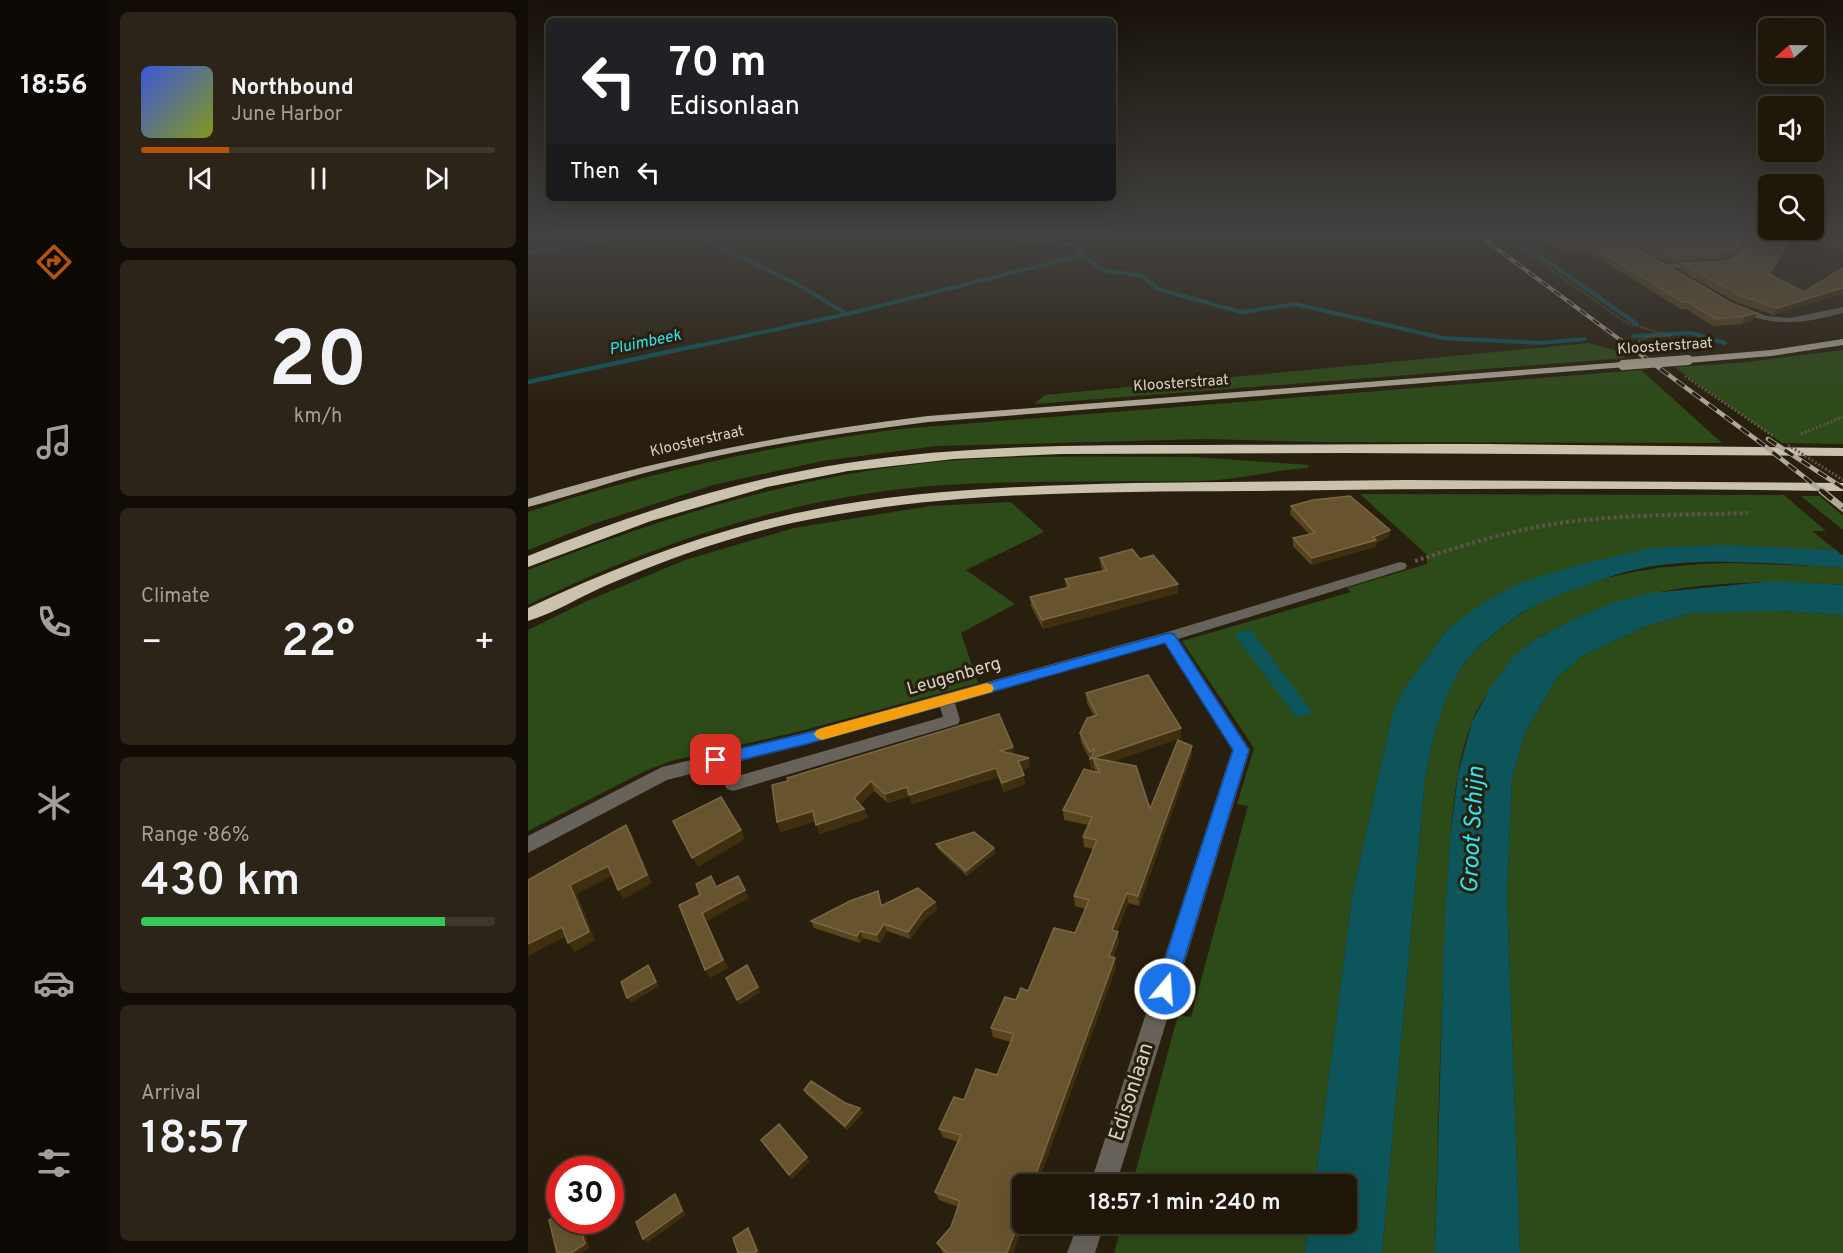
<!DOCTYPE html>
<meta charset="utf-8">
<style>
:root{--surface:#1f170a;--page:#2c2418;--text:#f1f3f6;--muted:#a19f9c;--line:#3c362b;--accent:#b45309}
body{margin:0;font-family:Overpass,sans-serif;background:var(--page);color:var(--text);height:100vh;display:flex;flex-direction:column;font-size:22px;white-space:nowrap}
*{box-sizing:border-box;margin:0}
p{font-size:20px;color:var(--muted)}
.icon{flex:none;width:33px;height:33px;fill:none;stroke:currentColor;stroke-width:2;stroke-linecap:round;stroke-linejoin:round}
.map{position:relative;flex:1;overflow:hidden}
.details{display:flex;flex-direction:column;gap:12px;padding:12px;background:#110d06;width:420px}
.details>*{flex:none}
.banner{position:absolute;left:18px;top:18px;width:570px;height:183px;border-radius:9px;box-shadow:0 6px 24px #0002,0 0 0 2px var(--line);background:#202124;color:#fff;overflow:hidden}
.needle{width:39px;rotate:250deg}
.tools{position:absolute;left:1230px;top:18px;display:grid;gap:12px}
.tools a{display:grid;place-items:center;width:66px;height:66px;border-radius:9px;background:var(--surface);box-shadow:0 6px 24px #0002,0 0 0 2px var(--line);font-size:30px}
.speed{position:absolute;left:18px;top:1156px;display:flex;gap:12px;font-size:30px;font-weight:700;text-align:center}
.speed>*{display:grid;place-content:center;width:78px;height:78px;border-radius:50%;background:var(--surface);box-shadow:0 6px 24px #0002,0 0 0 2px var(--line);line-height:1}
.speed .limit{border:9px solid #d22;background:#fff;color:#111}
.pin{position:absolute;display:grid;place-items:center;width:51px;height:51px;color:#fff;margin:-26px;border-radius:12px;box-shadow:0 3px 9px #0006}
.me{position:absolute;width:66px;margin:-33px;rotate:18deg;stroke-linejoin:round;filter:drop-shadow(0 0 4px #0008)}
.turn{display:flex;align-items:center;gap:21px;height:126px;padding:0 24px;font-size:27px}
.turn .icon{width:78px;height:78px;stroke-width:2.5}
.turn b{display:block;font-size:42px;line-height:51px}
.then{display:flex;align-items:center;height:57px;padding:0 24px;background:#0003;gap:12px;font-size:22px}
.big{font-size:45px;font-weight:600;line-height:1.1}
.details .widget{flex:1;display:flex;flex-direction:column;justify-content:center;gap:9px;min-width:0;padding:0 21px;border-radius:9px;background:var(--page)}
.details .dial{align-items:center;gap:0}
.dial b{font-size:78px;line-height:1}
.song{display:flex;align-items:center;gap:18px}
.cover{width:72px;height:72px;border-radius:9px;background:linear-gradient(135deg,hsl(230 70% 55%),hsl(70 70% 35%))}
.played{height:6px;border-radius:3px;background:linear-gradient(90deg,var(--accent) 25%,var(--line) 25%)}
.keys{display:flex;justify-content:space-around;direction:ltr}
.heat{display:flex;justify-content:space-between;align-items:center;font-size:33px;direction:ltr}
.charge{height:9px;border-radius:4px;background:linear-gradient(90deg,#34c759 86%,var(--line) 0)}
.trip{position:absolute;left:484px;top:1174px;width:345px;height:60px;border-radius:9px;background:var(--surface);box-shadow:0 6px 24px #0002,0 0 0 2px var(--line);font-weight:600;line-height:60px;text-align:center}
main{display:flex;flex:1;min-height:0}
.tabs{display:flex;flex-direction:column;width:108px;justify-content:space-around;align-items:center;background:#0c0904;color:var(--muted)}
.tabs .icon{width:42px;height:42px}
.tabs .active{color:var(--accent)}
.tabs b{font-size:27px;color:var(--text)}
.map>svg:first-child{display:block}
.green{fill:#2d4b18}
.water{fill:#0d555a}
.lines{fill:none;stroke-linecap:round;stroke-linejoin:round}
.stream-far1{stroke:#0d555a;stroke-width:4}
.stream{stroke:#0d555a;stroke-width:4.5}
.path-far2{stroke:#5e5546;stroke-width:2;stroke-dasharray:1.5 1.5;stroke-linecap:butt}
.path-far1{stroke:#5e5546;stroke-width:3;stroke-dasharray:2 2;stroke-linecap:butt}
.path{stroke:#5e5546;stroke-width:4;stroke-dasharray:3 3;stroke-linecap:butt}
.minor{fill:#67635b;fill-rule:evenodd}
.major{fill:#aea795;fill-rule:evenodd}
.highway{fill:#cac2ac;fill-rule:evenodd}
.rail-far2-casing{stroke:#afa89c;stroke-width:4}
.rail-far1-casing{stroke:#afa89c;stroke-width:4.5}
.rail-casing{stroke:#afa89c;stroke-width:7}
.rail-far2{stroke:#291f0e;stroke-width:2;stroke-dasharray:8;stroke-linecap:butt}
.rail-far1{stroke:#291f0e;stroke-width:3;stroke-dasharray:10;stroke-linecap:butt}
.rail{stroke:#291f0e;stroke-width:4.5;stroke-dasharray:13;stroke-linecap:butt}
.path-bridge{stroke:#5e5546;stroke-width:3;stroke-dasharray:2 2;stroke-linecap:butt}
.major-bridge{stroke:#aea795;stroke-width:10}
.wall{fill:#5a441b}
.shaded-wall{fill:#402f0e}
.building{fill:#67532e;stroke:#796746;stroke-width:1.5}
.route{fill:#1a73e8;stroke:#114b97;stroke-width:1.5}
.slow{fill:#f59e0b}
.labels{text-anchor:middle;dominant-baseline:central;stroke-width:6;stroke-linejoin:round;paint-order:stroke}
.far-street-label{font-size:15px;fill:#d9d2c8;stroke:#291f0e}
.far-water-label{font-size:16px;font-style:italic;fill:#27e9f5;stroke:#291f0e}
.street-label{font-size:18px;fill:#d9d2c8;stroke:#291f0e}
.near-street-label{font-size:21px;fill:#d9d2c8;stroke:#291f0e}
.near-water-label{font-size:24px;font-style:italic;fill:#27e9f5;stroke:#291f0e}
</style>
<main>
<nav class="tabs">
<b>18:56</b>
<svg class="icon active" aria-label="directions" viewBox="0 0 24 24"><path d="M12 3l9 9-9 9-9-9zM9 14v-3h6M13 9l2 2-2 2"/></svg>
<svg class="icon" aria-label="music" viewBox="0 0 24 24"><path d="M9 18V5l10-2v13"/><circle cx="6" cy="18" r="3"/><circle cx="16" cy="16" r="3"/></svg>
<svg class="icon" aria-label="phone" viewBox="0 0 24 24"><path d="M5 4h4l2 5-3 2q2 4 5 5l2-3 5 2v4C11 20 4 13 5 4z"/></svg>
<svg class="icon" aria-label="climate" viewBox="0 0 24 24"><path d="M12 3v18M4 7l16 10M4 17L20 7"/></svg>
<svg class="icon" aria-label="car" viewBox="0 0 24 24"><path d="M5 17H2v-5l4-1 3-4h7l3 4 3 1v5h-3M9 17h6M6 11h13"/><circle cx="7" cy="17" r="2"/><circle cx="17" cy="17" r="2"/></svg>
<svg class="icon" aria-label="filters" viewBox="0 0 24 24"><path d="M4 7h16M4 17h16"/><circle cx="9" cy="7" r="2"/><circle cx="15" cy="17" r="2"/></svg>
</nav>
<section class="details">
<div class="widget">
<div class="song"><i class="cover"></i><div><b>Northbound</b><p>June Harbor</p></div></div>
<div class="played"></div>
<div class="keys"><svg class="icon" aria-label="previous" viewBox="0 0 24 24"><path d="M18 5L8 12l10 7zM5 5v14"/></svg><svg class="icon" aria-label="pause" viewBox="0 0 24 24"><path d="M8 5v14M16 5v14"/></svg><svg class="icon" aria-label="next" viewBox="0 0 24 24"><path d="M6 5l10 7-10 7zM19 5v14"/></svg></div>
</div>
<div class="widget dial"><b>20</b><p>km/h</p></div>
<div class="widget"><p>Climate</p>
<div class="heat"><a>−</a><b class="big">22°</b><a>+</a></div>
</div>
<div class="widget"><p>Range · 86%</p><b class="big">430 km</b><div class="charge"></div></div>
<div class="widget"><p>Arrival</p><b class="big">18:57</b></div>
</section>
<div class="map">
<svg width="1315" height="1253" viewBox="0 0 1315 1253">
<rect width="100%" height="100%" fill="#291f0e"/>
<g class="green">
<polygon points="1061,343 1086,350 1098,358 506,404 517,395"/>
<polygon points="1315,350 1315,444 1254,443 1146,367 1210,363"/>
<path d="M 1113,370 L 1194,443 L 794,442 L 677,439 L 409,446 L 294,461 L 185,485 L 65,524 L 0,550 L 0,512 C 120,472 246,445 372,429 Z"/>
<path d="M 667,457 L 781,465 L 780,468 C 749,470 720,477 690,480 C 664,482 638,481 613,481 C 548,482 482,481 417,485 C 274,494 128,542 0,605 L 0,570 C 132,518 266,476 408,462 C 494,454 581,457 667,457 Z"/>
<polygon points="832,494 1256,495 1298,531 1284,531 1308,550 1165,546 1050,565 920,629 875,691 864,715 824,897 787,1185 604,1185 650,1015 663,1017 720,806 709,804 726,748 654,641 823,592 819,588 899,564 899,555"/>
<polygon points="1273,496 1292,496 1315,516 1315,530"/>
<polygon points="483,502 516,532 438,570 487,604 433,633 450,683 269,732 143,761 117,771 0,831 0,630 59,601 157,560 266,528 402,506"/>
<path d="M 1201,563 L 1315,567 L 1315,585 C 1213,579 1117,580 1025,630 C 1020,633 1013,636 1008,639 C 987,654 953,698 944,722 C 923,776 922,845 919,902 C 912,1019 910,1136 907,1253 L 854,1253 L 897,777 C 906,736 914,693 940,658 C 946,650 955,644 963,637 C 1027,579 1118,565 1201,563 Z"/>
<polygon points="1203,611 1251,611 1315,615 1315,1253 992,1253 979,895 984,778 996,735 1028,679 1054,656 1119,626 1164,613"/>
<polygon points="594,1224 781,1224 777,1253 586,1253"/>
</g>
<g class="water">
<path d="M 1195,545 L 1308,550 L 1315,556 L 1315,567 C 1247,565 1167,554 1101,571 C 1085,575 1070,581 1054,587 C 1021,597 992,611 966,634 C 958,641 947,649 940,658 C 914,693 906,736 897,777 L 854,1253 L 777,1253 L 781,1224 L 819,1224 L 819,1185 L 787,1185 L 824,897 L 864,715 L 874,692 L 920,629 L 956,602 L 992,583 L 1050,565 L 1123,548 Z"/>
<polygon points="1247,581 1315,585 1315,615 1251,611 1164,613 1119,626 1054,656 1028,679 996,735 984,778 979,895 992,1253 907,1253 916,942 922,839 930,774 944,722 963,687 986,656 1008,639 1042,621 1084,603 1123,593"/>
<polygon points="722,629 785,713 768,717 706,634"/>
</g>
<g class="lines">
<g class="stream-far1">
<polyline points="164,234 269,284 319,314"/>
<polyline points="458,234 501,242 544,244 552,248 555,255 574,270 615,276 630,289 713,312 767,304 915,338 1013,343 1057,339"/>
<polyline points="980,234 1109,324"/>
<polyline points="0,253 106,234"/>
<polyline points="1105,336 1163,333 1197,343"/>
<polyline points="165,347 319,314 555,255"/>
</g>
<polyline class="stream" points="0,382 172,345"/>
<g class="path-far2">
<polyline points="973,234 1097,322 1142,336"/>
<polyline points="1116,347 1110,341 1119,337 1142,336"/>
</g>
<g class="path-far1">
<polyline points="1114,345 1116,347"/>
<polyline points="1157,376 1245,436"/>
<polyline points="1273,434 1315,417"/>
</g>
<path class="path" d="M 887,561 C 930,547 974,533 1019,525 C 1085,514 1153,515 1220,513"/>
<g class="minor">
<polygon points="1223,234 1230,234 1212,261 1197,265 1136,268 1132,266 1136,264 1196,261 1206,257"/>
<path d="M 1210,306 L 1239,316 L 1262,318 L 1315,307 L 1315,313 C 1273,324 1248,327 1207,311 L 1207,307 Z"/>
<polygon points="872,562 877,563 879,566 877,569 650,639 722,750 588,1185 562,1185 704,750 637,643 427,703 432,720 430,724 205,791 199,789 196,784 199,779 415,717 412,707 279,744 139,780 0,853 0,836 134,767 279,732 636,633"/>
<polygon points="550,1224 576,1224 567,1253 539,1253"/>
</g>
<g class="major">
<polygon points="1315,339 1315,345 1243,356 1160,363 1155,360 1160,357 1243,350"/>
<path d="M 1095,362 L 1100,365 L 1098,367 L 400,422 C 313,433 226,446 140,467 C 93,478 47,495 0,507 L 0,499 C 135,458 260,433 400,416 Z"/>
</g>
<g class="highway">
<path d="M 960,444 L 1315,448 L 1315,456 L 818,453 L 533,454 L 426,459 L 320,471 L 239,487 L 123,521 L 0,567 L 0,556 C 103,514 209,480 319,463 C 435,445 554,445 671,445 C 767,445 864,444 960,444 Z"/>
<path d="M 878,480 L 1315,483 L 1315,491 C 1116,488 917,488 718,491 C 567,492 412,491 264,523 C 200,537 139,559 79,585 C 53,596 27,613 0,621 L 0,608 C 85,568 172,534 264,514 C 376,490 492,486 606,483 C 697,482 787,481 878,480 Z"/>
</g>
<defs>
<polyline id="rail-far2" points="949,234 1102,347"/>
<g id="rail-far1">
<polyline points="1100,345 1233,443 1295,492"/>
<polyline points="1240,439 1315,488"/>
</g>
<polyline id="rail" points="1294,491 1315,508"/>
</defs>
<use href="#rail-far2" class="rail-far2-casing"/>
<use href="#rail-far1" class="rail-far1-casing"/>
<use href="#rail" class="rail-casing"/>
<use href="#rail-far2" class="rail-far2"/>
<use href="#rail-far1" class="rail-far1"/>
<use href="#rail" class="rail"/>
<polyline class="path-bridge" points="1260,445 1315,480"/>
<polyline class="major-bridge" points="1095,365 1160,360"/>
</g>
<g class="wall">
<polygon points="1007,234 1085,234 1226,320 1214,324 1185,326 1158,309 1153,309 1062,253 1040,254"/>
<polygon points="1091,234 1220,234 1205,255 1196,259 1138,262"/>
<polygon points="1231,234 1315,236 1315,250 1262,241 1242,275 1276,292 1246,315 1208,302 1152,270 1154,263 1200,261 1215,257"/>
<polygon points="763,506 862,530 861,537 848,543 847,547 783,565 765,546 765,538 781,534 762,514"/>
<polygon points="572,558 612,559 650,593 515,629 503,606 502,597 538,588 537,579 575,571 573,567"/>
<polygon points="558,693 653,738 584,761 622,809 664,755 611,906 600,903 589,931 591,941 585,957 588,967 509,1185 495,1185 495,1224 485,1253 415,1253 409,1243 423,1227 430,1207 411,1200 407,1192 430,1142 415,1137 411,1129 436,1100 469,1075 483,1042 465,1037 463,1028 488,1000 500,991 547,933 557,909 547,906 546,896 565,849 556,847 555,837 560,825 536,820 535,810 568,772 566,768 563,769 562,760 553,742 552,733 566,716 559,703"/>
<polygon points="502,767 494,770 497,784 476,792 470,777 384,804 382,796 360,803 346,791 332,804 336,809 340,818 292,834 287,821 253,832 249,822 244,785"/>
<polygon points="408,844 466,848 467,853 439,876 410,849"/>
<polygon points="350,891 354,905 407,902 409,910 397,919 382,939 359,931 352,943 335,938 332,943 286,928 283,921"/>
<polygon points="276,1090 317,1103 335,1113 319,1130 278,1094"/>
</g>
<g class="shaded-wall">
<polygon points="1218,234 1220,234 1205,255 1196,259 1198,252"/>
<polygon points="1265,235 1262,241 1238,281 1241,274"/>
<polygon points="1063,246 1062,253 1040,254 1042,248"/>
<polygon points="1315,288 1315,294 1246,315 1249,308"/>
<polygon points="1229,313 1226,320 1214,324 1217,316"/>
<polygon points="862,530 861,537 848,543 847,547 783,565 784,558 845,537"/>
<polygon points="650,584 650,593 515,629 514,620"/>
<polygon points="653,728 653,738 569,767 565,758 566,768 563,769 562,752 567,748"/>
<polygon points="664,746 664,755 611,906 610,896"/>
<polygon points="485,747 486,757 472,751"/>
<polygon points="501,758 502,767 492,770 490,761"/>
<polygon points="468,768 470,777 384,804 382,796 360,803 357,794 379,787"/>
<polygon points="496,775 497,784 476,792 474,783"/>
<polygon points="343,781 346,791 330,807 326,798"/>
<polygon points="336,809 340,818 292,834 288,825"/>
<polygon points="285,811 289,820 253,832 249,822"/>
<polygon points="98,825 104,834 124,883 96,899 90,890"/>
<polygon points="213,830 217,839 170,867 164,858"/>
<polygon points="466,848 467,853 439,876 438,871"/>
<polygon points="80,866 86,875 49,894 67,940 47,952 40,943 42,885"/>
<polygon points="217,890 221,898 179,921 200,968 183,978 177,970 174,913"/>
<polygon points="599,893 600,903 585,940 584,930"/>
<polygon points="407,902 409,910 397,919 382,939 380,932 395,911"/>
<polygon points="356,924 359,931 352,943 349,935"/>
<polygon points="34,927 41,935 0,956 0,944"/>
<polygon points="332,931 335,938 332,943 329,936"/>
<polygon points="590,932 591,941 582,965 581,956"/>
<polygon points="587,958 588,967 509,1185 504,1185"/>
<polygon points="120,965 124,970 131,986 103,1003 99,998"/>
<polygon points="222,970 233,992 212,1005 209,1000"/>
<polygon points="332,1108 335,1113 319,1130 317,1126"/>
<polygon points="279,1157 282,1161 264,1179 261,1175"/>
<polygon points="147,1194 151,1198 158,1215 119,1243 115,1239"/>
<polygon points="495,1210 495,1224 485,1253 479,1253"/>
<polygon points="51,1221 55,1221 61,1248 54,1253 43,1253"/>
<polygon points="220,1228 223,1232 232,1253 226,1253"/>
</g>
<g class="building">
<polygon points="1019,234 1085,234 1203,303 1229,313 1217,316 1188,319 1160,302 1155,302 1063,246 1042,248"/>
<polygon points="1103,234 1218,234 1207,249 1198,252 1140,255"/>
<polygon points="1231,234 1308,234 1315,236 1315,243 1265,235 1241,274 1276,292 1315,268 1315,288 1249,308 1211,295 1154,263 1200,261 1215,257"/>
<polygon points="822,496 862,530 845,537 848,540 784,558 765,538 787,533 763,506 785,500"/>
<polygon points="604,549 612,559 625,555 650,584 514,620 502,597 542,587 537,579 579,570 572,558"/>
<polygon points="620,675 653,728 565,758 608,766 622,809 650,740 664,746 610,896 599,893 584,930 590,932 581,956 587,958 504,1185 495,1185 495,1210 479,1253 419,1253 409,1243 423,1227 432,1201 407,1192 433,1135 411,1129 426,1097 436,1100 448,1069 469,1075 486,1034 463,1028 477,997 488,1000 493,988 500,991 526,928 547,933 561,900 546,896 569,840 555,837 564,817 535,810 556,769 572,773 565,758 562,759 567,748 562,752 552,733 559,718 569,715 558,693"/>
<polygon points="471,714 485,747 472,751 501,758 490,761 496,775 474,783 468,768 381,795 379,787 357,794 343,781 326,798 336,809 288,825 285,811 249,822 244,785 260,781 259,778"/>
<polygon points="193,797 213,830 164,858 145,821"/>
<polygon points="98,825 119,875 90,890 80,866 42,885 61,932 40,943 34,927 0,944 0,880"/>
<polygon points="446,832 466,848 438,871 408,844"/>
<polygon points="183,876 188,887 210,876 217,890 174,913 195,960 177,970 151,905 172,895 168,884"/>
<polygon points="390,888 407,902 395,911 380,932 356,924 349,935 332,931 329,936 283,921 322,901 350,891 353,906"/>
<polygon points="120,965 128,982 99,998 93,982"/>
<polygon points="219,965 230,987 209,1000 198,978"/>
<polygon points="283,1081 317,1103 332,1108 317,1126 276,1090"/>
<polygon points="251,1124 279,1157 261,1175 233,1140"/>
<polygon points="147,1194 154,1211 115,1239 108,1222"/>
<polygon points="32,1213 32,1221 51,1221 57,1244 43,1253 29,1253 21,1220"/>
<polygon points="220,1228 229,1251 226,1253 210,1253 205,1238"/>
</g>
<linearGradient id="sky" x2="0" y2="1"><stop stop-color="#171108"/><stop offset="0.57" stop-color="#434241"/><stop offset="1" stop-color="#434241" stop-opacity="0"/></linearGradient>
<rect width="1315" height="410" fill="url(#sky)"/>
<polygon class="route" points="641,633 646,634 721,750 647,989 644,996 637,999 630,996 627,989 705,750 637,643 279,744 188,766 182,765 180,760 182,756 188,754 279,733"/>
<polygon class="slow" points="459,683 464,685 466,688 464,692 294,740 289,738 286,734 289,730 294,728"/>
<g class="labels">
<g class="far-street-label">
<text transform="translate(1137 347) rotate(-4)">Kloosterstraat</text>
<text transform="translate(653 384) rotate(-4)">Kloosterstraat</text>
<text transform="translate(169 442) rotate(-13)">Kloosterstraat</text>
</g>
<g class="far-water-label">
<text transform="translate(117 343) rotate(-12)">Pluimbeek</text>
</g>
<g class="street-label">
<text transform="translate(426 677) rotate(-16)">Leugenberg</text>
</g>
<g class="near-street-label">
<text transform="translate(604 1092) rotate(-72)">Edisonlaan</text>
</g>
<g class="near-water-label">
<text transform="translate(946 830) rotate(-87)">Groot Schijn</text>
</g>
</g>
</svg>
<div class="tools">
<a><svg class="needle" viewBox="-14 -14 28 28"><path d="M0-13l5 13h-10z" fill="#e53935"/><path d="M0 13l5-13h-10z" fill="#a19f9c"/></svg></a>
<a><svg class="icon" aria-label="sound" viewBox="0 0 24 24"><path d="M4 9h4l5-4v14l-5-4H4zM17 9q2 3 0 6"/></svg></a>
<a><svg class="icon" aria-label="search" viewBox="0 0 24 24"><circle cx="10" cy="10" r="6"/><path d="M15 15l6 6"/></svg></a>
</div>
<div class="speed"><div class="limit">30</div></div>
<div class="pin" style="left:188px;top:760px;background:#d93025"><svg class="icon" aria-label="arrive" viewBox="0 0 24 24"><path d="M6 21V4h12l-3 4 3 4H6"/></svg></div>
<svg class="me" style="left:637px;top:989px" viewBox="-20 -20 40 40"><circle r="17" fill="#1a73e8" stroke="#fff" stroke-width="3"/><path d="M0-11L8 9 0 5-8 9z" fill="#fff"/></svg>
<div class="trip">18:57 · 1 min · 240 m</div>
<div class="banner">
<div class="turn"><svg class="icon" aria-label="left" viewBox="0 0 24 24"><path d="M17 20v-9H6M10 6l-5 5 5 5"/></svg><div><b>70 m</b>Edisonlaan</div></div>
<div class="then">Then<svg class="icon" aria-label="left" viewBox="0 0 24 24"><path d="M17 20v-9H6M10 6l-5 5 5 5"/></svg></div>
</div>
</div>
</main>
